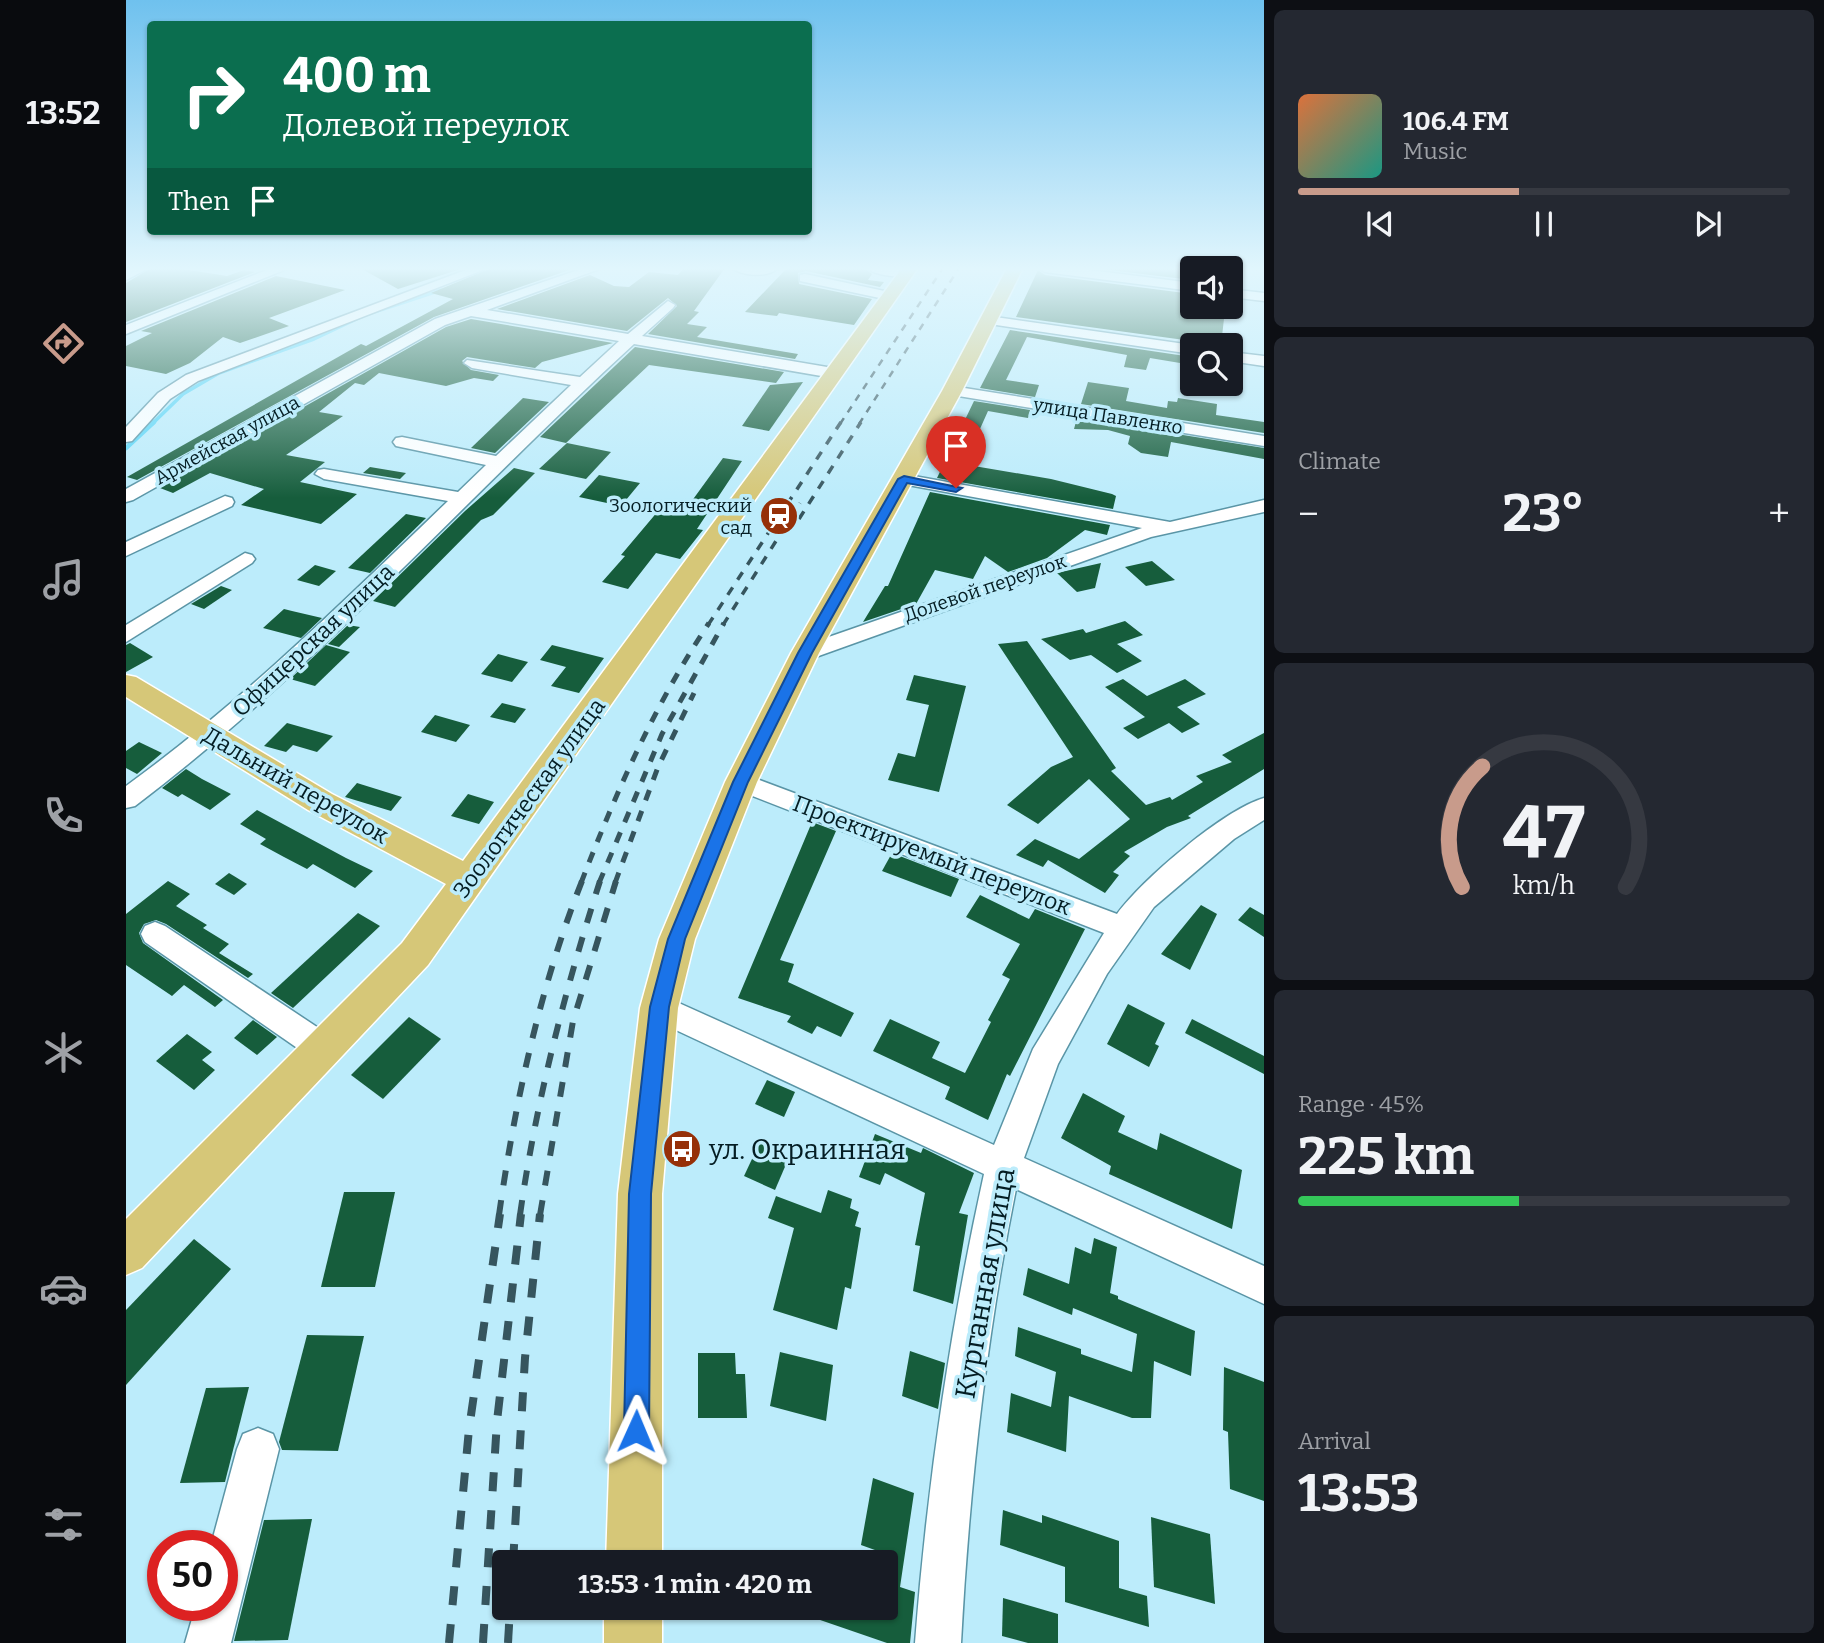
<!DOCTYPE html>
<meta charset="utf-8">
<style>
:root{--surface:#171b24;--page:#242831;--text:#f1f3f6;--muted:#9ea1a6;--line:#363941;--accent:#c89b8b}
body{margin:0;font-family:Bitter,serif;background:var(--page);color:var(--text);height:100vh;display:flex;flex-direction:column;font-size:26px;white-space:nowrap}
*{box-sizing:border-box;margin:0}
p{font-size:23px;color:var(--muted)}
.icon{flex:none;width:38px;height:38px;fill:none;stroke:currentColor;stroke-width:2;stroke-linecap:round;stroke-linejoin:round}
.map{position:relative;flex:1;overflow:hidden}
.details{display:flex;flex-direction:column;gap:10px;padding:10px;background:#0d0f14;width:560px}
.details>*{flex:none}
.top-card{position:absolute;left:21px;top:21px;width:665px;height:214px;border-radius:7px;box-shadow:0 2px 5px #0004;background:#0b6e4f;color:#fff;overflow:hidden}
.tools{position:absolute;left:1054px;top:256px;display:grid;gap:14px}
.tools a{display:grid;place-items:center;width:63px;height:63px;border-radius:7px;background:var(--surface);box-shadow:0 2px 5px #0004;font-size:35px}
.speed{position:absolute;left:21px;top:1530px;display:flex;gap:14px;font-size:35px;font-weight:700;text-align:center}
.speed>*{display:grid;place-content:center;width:91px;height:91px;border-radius:50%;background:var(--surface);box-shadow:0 2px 5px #0004;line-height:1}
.speed .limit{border:10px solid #d22;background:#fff;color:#111}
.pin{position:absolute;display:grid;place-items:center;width:60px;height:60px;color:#fff;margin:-72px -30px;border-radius:50% 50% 50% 0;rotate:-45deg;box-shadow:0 0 7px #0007}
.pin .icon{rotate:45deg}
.me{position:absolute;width:77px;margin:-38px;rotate:1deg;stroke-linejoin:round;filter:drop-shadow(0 0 5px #0008)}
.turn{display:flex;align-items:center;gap:24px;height:147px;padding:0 21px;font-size:32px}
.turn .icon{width:91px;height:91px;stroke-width:2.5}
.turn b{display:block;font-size:49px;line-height:60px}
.then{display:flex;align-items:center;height:66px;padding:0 21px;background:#0003;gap:14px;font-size:26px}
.big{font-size:52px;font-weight:700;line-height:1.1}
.details .card{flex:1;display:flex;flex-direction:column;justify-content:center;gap:10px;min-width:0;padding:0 24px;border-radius:10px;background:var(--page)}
.details .dial{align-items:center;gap:0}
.dial svg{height:182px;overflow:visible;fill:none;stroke:var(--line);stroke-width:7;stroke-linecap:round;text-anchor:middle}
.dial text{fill:var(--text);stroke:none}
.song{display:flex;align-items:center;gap:21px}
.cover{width:84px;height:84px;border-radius:10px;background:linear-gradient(135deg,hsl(20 70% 55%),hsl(170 70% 35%))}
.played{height:7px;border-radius:4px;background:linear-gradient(90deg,var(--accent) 45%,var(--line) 45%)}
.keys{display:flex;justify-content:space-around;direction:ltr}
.heat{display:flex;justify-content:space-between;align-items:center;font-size:38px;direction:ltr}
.charge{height:10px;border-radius:5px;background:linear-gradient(90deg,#34c759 45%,var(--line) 0)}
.trip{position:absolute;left:366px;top:1550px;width:406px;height:70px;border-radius:7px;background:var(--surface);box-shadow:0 2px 5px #0004;font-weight:700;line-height:70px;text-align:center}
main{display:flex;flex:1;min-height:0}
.dock{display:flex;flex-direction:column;width:126px;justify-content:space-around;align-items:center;background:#090b0e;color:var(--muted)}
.dock .icon{width:49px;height:49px}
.dock .on{color:var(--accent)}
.dock b{font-size:32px;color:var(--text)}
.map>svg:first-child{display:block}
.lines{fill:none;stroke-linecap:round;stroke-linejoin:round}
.stream-far1{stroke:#5ad5f6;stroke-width:3.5}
.stream{stroke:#5ad5f6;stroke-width:4.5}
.building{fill:#165d3c}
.minor-casing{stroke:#5a95a6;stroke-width:3}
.major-casing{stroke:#fff;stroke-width:3}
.minor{fill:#fff;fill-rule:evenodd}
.major{fill:#d6c778;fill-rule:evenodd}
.rail-far4{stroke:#36555e;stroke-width:2.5;stroke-dasharray:7 7;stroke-linecap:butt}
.rail-far3{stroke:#36555e;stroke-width:3.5;stroke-dasharray:9 9;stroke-linecap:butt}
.rail-far2{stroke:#36555e;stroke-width:5;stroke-dasharray:11 11;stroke-linecap:butt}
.rail-far1{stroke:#36555e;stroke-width:6;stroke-dasharray:15 15;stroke-linecap:butt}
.rail{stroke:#36555e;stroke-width:8;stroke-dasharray:19 19;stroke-linecap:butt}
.route{fill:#1a73e8;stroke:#114b97;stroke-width:2}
.labels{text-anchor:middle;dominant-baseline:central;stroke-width:7;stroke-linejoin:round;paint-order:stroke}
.far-street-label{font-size:19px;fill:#041d23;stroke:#bcecfb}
.far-poi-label{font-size:19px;fill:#041d23;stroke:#bcecfb;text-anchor:end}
.street-label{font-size:23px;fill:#041d23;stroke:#bcecfb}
.near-poi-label{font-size:28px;fill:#041d23;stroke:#bcecfb;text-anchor:start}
.near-street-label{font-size:28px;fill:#041d23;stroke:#bcecfb}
</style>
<main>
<nav class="dock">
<b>13:52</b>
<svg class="icon on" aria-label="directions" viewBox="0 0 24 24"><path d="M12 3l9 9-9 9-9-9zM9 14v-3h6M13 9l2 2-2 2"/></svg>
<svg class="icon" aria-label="music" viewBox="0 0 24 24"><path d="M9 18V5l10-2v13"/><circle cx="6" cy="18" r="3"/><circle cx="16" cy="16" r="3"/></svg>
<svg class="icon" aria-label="phone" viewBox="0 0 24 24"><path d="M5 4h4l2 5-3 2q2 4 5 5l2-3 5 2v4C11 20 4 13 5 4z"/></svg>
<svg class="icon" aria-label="climate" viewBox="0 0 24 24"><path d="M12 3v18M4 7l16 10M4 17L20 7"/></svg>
<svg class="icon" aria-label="car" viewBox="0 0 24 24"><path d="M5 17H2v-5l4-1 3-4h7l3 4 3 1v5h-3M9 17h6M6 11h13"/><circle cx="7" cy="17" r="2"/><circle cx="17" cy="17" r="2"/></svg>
<svg class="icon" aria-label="filters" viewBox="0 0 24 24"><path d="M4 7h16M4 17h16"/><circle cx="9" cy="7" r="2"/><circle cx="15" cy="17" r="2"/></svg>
</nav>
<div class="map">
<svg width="1138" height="1643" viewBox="0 0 1138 1643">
<rect width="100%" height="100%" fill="#bcecfb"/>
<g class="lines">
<polyline class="stream-far1" points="26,424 57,394 93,373 188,339 239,315 315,290"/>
<polyline class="stream" points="0,448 28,422"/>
</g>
<g class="building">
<polygon points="25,268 50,268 101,276 118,270 129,272 0,322 0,283"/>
<polygon points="234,268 338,268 272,289"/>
<polygon points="365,268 449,268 308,317 11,480 1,477 235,344 240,346 327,299 305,293"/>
<polygon points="558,268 599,268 568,311 573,312 561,324 581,327 571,337 672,354 669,359 522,334 551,306 542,298 501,331 371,309 464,275 488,286 503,287 523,272 552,275"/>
<polygon points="661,268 738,268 746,274 742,280 758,282 754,287 680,271 672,273 673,284 746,299 728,325 653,313 651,316 619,312"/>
<polygon points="967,268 1066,268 1066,280"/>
<polygon points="912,270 919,275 1066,294 1066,306 1099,310 1095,345 890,317"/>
<polygon points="150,276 219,290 143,318 163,326 114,343 97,337 64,363 40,374 0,366 0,346 26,333 15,331"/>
<polygon points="345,319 487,343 416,362 409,368 341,357 336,361 345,370 373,375 367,381 348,378 320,386 253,373 238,385 229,383 193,412 217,416 160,455 199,462 174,482 231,494 195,524 115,505 138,489 84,473 47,493 34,488 320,327"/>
<polygon points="884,330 1066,357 1066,365 1024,358 1020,370 998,367 1001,355 901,337 880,380 913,385 909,397 854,388"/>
<polygon points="509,347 658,372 650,383 523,365 440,443 414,437"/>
<polygon points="677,382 643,431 616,426 644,385"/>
<polygon points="962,382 1003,388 1000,401 1041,408 1042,401 1051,402 1052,398 1091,404 1090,415 1138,422 1138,433 955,404"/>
<polygon points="397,398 423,402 369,453 345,448"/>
<polygon points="848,401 904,410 902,418 862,411 845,449 849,450 842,465 925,479 986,494 990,496 987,509 811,478"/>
<polygon points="951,418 1138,448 1138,459 1045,442 1042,457 1015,453 1002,444 1004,436 982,430 948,429"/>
<polygon points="441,443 485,452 460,479 413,469"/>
<polygon points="597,458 616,461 571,529 577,530 554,559 530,553 502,589 476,582 499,556 495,555 538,504 560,509"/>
<polygon points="244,467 280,473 274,479 237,473"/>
<polygon points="388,468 409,473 367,515 355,520 269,607 247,601 339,511"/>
<polygon points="473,475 514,483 495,506 453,497"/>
<polygon points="804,492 984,525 981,535 959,530 921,558 882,572 859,556 847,579 809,570 790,604 737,622 759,586 762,586"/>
<polygon points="280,514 300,518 244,573 222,568"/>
<polygon points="1026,561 1049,580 1020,586 999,567"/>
<polygon points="975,563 969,588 951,592 931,573"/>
<polygon points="189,565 210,571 193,586 171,580"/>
<polygon points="95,586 106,590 78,609 65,604"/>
<polygon points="158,609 166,611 196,618 175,638 137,628"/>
<polygon points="999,621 1017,635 991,644 1016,661 991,673 965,655 944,660 915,639 957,629 960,633"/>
<polygon points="222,625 234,627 213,647 202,644"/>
<polygon points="901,641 990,768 985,771 1020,805 1044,797 1046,800 1077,782 1070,776 1106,762 1096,755 1138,733 1138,769 1062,816 1065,818 1041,827 998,852 1004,856 987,872 993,875 979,893 922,860 917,867 890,855 909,839 953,859 1004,819 963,779 912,824 881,805 925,767 947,757 872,644"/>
<polygon points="4,643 27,657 0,672 0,645"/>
<polygon points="200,645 224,652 189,686 164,679"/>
<polygon points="426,645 478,658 453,693 425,686 440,667 414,660"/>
<polygon points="372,654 402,662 386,682 355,674"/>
<polygon points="788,675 840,686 813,792 762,780 772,753 789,757 803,705 780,700"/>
<polygon points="997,679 1021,696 1059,679 1080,694 1051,707 1074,724 1056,733 1043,723 1012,739 997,728 1019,717 979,687"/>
<polygon points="376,703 400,709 389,723 364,717"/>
<polygon points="309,715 344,725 330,742 295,732"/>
<polygon points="161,723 207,736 191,752 167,745 160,752 138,746"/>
<polygon points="13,742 36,753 11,774 0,768 0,751"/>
<polygon points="60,769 76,779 105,794 84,810 56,794 52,797 36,788"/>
<polygon points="231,783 276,797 265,811 219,797"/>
<polygon points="342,794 368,802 353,824 325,816"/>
<polygon points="131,810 220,858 247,871 229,888 187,864 181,869 158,857 134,844 140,839 114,824"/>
<polygon points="686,822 710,831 654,960 668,964 662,982 728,1013 715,1037 691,1026 686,1034 661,1022 665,1016 612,998"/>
<polygon points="766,853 833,879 825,897 756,871"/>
<polygon points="103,873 121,884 108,895 89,884"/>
<polygon points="42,881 64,894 50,906 81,925 77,928 103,944 93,953 127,974 122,978 40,924 30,920 18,924 13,933 17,943 97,1000 89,1007 58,985 46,996 0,965 0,914"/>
<polygon points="854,895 903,919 909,909 959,929 884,1076 881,1074 862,1120 819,1099 824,1087 747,1051 764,1019 814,1042 806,1058 839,1073 865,1022 862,1020 884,979 876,975 894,944 840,917"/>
<polygon points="1075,905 1091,914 1064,970 1035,954"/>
<polygon points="1124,907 1138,915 1138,937 1112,920"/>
<polygon points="232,913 254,926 167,1008 145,993"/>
<polygon points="1002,1004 1039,1023 1029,1044 1033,1046 1023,1067 981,1044"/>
<polygon points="283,1017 315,1039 257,1099 225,1075"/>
<polygon points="1066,1019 1138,1056 1138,1074 1059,1033"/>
<polygon points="127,1020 151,1037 131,1055 108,1038"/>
<polygon points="61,1034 86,1052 76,1060 89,1070 68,1090 30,1061"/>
<polygon points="641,1080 669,1092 658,1117 629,1104"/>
<polygon points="957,1093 999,1116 992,1132 1031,1150 1034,1133 1116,1170 1106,1229 983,1174 985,1166 935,1138"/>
<polygon points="749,1134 795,1153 797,1148 848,1173 833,1213 842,1215 827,1304 787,1291 794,1246 789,1245 799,1193 759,1173 754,1185 733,1177"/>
<polygon points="634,1142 664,1155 649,1190 618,1176"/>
<polygon points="702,1190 726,1199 724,1208 733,1212 729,1226 735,1228 725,1289 719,1287 711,1330 647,1310 668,1228 642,1218 650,1196 695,1213"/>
<polygon points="218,1192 269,1192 249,1287 195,1287"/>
<polygon points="968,1238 991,1247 984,1293 992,1296 992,1299 1069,1331 1065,1376 1028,1361 1025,1418 1006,1418 943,1396 940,1452 881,1432 885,1393 925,1407 930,1372 889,1356 892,1327 955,1349 955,1354 1006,1372 1011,1334 947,1308 946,1315 897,1295 902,1268 943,1284 949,1247 965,1254"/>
<polygon points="68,1239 105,1269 0,1385 0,1310"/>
<polygon points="181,1335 238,1336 212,1451 156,1450 153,1442"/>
<polygon points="784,1351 819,1363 812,1409 776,1396"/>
<polygon points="654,1352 707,1365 700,1421 644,1406"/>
<polygon points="572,1353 609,1353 610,1374 619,1374 621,1418 572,1418"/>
<polygon points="1098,1367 1138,1382 1138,1501 1104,1489 1102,1432 1097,1430"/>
<polygon points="123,1387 99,1482 54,1483 80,1388"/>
<polygon points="747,1478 788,1493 774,1587 789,1592 784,1643 761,1643 668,1611 669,1608 760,1608 760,1554 735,1545"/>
<polygon points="877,1510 916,1523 916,1515 993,1541 993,1588 1021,1596 1023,1627 939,1602 939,1567 874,1545"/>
<polygon points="1025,1517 1084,1534 1089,1604 1028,1587"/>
<polygon points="186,1519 162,1640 108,1641 138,1520"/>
<polygon points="877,1598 932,1614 932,1643 902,1643 876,1636"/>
</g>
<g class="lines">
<defs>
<g id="minor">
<polygon points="7,268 23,268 0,280 0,271"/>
<polygon points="146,268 163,268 0,334 0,325"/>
<polygon points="345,268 362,268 72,381 44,399 6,441 0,442 0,427 32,393 60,375"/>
<path d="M 458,268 L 476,268 L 361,310 L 502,334 L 542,301 L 549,305 L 547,308 L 516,336 L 707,368 L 715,373 L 707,378 L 508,344 C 341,497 190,669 9,806 L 0,808 L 0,786 C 116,702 219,600 322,501 L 198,479 L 189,474 L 192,470 L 198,469 L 332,492 L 360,465 L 270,446 L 267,442 L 270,438 L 276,437 L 370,456 L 445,385 L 346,368 L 338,363 L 341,360 L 454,377 L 493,341 L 345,316 L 319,325 L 7,500 L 0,502 L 0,489 L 309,319 Z"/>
<path d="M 606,268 L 652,268 C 642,278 616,276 606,268 Z"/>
<path d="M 740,268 L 772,268 L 788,273 C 778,280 749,275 740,268 Z"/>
<polygon points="913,268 948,268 1066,283 1066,291 919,272"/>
<polygon points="679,274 763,292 770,296 763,300 674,281 674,275"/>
<polygon points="1104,289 1138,293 1138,301 1104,297"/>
<polygon points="862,316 1066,345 1066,354 857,323 855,320"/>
<polygon points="1104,352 1138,356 1138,366 1104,361"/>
<polygon points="826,386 1138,436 1138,446 820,394 820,388"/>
<polygon points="777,474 1044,522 1138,500 1138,512 1025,537 687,658 671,658 668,653 671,648 1016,528 771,483 768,479"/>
<polygon points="99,496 106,498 108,502 106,506 0,556 0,542"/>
<polygon points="119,553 126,555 129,559 126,563 0,642 0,625"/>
<path d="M 615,773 L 991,914 C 1017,879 1097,810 1138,798 L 1138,820 L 1108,839 L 1028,907 L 981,974 L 932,1064 L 898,1158 L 1138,1266 L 1138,1304 L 890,1189 C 860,1338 843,1492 835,1643 L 789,1643 C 801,1486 824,1328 858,1174 L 522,1017 L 518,1008 L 522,999 L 533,995 L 544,999 L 868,1145 L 907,1049 L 978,933 L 606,788 L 602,782 L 606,776 Z"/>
<polygon points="29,922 39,926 209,1039 214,1049 209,1059 198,1063 187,1059 19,942 15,934 19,926"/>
<polygon points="132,1428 147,1434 153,1449 105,1643 59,1643 70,1605 96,1605 96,1545 85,1545 111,1449 117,1434"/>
</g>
<g id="major">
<polygon points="776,268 792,268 302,965 16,1268 0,1275 0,1219 276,943 320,884 182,810 0,697 0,675 10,677 206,794 337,861"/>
<polygon points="881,268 897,268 836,391 693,653 631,782 569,939 552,1008 536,1194 536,1563 480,1563 492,1194 514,1008 533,939 599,782 665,653 816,391"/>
<rect x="478" y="1608" width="58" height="35"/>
</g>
</defs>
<use href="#minor" class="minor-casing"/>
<use href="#major" class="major-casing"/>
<use href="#minor" class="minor"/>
<use href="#major" class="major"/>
<g class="rail-far4">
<polyline points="714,424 817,268"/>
<polyline points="733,424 833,268"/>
</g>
<g class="rail-far3">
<polyline points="673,519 735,422"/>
<polyline points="582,625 715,422"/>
<polyline points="597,625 674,503"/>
</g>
<g class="rail-far2">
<path d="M 455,883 C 491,790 528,706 583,623"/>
<polyline points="473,883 536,734 598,623"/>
<polyline points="489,883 532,767 568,693"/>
</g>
<g class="rail-far1">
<path d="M 373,1215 C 389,1102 414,987 456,881"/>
<path d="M 394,1215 C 410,1101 439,990 474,881"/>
<polyline points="414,1215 447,1021 490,881"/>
</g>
<g class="rail">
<polyline points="387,1563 399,1358 414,1214"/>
<polyline points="323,1643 343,1429 374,1214"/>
<polyline points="357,1643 371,1421 395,1214"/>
<polyline points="382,1643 384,1608"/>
</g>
</g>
<linearGradient id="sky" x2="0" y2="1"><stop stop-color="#6fc1ee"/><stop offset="0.54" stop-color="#e1f6fd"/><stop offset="1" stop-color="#e1f6fd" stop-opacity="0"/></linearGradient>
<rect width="1138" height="498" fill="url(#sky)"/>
<polygon class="route" points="778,476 836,488 830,492 781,483 686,653 622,782 559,939 543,1007 525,1194 523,1431 519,1440 510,1444 502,1440 498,1431 503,1194 524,1007 542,939 607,782 672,653 772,479"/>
<defs>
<symbol id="station-disc" viewBox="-11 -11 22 22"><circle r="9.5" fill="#963008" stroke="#bcecfb"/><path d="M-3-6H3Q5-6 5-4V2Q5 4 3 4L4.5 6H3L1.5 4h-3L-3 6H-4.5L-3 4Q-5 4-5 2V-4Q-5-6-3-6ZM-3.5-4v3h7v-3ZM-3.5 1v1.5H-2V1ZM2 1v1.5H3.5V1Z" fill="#fff"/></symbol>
<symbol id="bus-disc" viewBox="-11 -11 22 22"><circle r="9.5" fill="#963008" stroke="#bcecfb"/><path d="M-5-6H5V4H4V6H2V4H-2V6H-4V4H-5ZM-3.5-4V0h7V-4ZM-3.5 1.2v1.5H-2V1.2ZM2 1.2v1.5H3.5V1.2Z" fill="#fff"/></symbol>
</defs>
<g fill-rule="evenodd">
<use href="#station-disc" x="631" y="494" width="44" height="44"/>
<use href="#bus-disc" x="534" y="1127" width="44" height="44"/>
</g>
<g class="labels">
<g class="far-street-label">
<text transform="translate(982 416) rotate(9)">улица Павленко</text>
<text transform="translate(101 440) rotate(-29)">Армейская улица</text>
<text transform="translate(859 588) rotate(-19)">Долевой переулок</text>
</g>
<g class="far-poi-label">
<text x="626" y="505">Зоологический<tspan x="626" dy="22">сад</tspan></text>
</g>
<g class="street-label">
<text transform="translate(187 640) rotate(-43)">Офицерская улица</text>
<text transform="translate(170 785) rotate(30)">Дальний переулок</text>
<text transform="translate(403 798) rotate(-54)">Зоологическая улица</text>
<text transform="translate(806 855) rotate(21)">Проектируемый переулок</text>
</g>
<g class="near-poi-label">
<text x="583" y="1149">ул. Окраинная</text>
</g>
<g class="near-street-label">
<text transform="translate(859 1283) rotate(-80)">Курганная улица</text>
</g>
</g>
</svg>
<div class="tools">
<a><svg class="icon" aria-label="sound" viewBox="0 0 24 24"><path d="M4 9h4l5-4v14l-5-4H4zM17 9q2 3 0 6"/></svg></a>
<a><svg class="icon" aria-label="search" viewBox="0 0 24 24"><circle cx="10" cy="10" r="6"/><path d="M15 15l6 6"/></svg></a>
</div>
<div class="speed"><div class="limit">50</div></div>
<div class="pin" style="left:830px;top:488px;background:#d93025"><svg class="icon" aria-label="arrive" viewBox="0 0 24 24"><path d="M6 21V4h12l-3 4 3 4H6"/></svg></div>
<svg class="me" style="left:510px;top:1431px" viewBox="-20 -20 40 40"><path d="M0-17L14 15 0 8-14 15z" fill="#1a73e8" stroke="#fff" stroke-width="4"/></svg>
<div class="trip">13:53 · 1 min · 420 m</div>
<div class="top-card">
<div class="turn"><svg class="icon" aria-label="right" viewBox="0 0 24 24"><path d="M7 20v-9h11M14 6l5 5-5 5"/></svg><div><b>400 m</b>Долевой переулок</div></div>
<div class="then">Then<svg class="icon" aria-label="arrive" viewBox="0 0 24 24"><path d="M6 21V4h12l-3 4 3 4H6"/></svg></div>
</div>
</div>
<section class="details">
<div class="card">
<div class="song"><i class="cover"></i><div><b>106.4 FM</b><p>Music</p></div></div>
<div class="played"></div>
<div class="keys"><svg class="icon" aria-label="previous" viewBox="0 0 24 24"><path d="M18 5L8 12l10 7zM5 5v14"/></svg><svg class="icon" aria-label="pause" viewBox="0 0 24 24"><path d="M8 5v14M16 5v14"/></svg><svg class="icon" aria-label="next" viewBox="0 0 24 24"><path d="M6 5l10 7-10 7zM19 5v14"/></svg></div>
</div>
<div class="card"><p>Climate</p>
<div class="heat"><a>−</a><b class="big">23°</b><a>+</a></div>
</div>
<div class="card dial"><svg viewBox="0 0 100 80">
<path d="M14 69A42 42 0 1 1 86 69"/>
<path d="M14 69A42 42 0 0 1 23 16" stroke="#c89b8b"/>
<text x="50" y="56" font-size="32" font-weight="700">47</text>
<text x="50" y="72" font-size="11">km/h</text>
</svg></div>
<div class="card"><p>Range · 45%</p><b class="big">225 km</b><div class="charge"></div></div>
<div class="card"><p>Arrival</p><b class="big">13:53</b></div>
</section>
</main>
